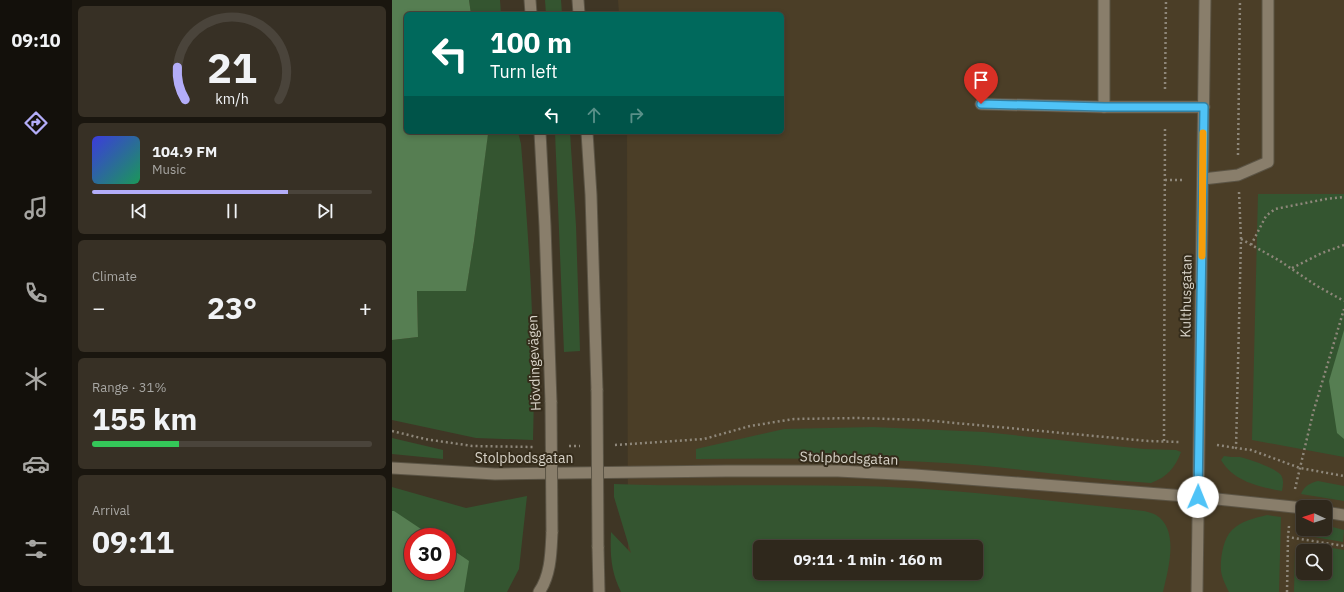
<!DOCTYPE html>
<meta charset="utf-8">
<style>
:root{--surface:#2f281c;--page:#373025;--text:#f1f3f6;--muted:#a7a6a3;--line:#4a443b;--accent:#b3adf9}
body{margin:0;font-family:"IBM Plex Sans",sans-serif;background:var(--page);color:var(--text);height:100vh;display:flex;flex-direction:column;font-size:15px;white-space:nowrap}
*{box-sizing:border-box;margin:0}
p{font-size:13px;color:var(--muted)}
.icon{flex:none;width:22px;height:22px;fill:none;stroke:currentColor;stroke-width:2;stroke-linecap:round;stroke-linejoin:round}
.map{position:relative;flex:1;overflow:hidden}
.panel{display:flex;flex-direction:column;gap:6px;padding:6px;background:#1a160f;width:320px}
.panel>*{flex:none}
.top-card{position:absolute;left:12px;top:12px;width:380px;height:122px;border-radius:6px;box-shadow:0 2px 6px #0003,0 0 0 1px var(--line);background:#00695c;color:#fff;overflow:hidden}
.needle{width:26px;rotate:273deg}
.buttons{position:absolute;left:904px;top:500px;display:grid;gap:8px}
.buttons a{display:grid;place-items:center;width:36px;height:36px;border-radius:6px;background:var(--surface);box-shadow:0 2px 6px #0003,0 0 0 1px var(--line);font-size:20px}
.speed{position:absolute;left:12px;top:528px;display:flex;gap:8px;font-size:20px;font-weight:700;text-align:center}
.speed>*{display:grid;place-content:center;width:52px;height:52px;border-radius:50%;background:var(--surface);box-shadow:0 2px 6px #0003,0 0 0 1px var(--line);line-height:1}
.speed .limit{border:6px solid #d22;background:#fff;color:#111}
.pin{position:absolute;display:grid;place-items:center;width:34px;height:34px;color:#fff;margin:-41px -17px;border-radius:50% 50% 50% 0;rotate:-45deg;box-shadow:0 0 4px #0007}
.pin .icon{rotate:45deg}
.me{position:absolute;width:44px;margin:-22px;rotate:1deg;stroke-linejoin:round;filter:drop-shadow(0 0 3px #0008)}
.turn{display:flex;align-items:center;gap:14px;height:84px;padding:0 20px;font-size:18px}
.turn .icon{width:52px;height:52px;stroke-width:2.5}
.turn b{display:block;font-size:28px;line-height:34px}
.lanes{display:flex;align-items:center;height:38px;padding:0 20px;background:#0003;justify-content:center;gap:20px;direction:ltr}
.lanes .off{opacity:.35}
.big{font-size:30px;font-weight:700;line-height:1.1}
.panel .tile{flex:1;display:flex;flex-direction:column;justify-content:center;gap:6px;min-width:0;padding:0 14px;border-radius:6px;background:var(--page)}
.panel .dial{align-items:center;gap:0}
.dial svg{height:104px;overflow:visible;fill:none;stroke:var(--line);stroke-width:7;stroke-linecap:round;text-anchor:middle}
.dial text{fill:var(--text);stroke:none}
.song{display:flex;align-items:center;gap:12px}
.cover{width:48px;height:48px;border-radius:6px;background:linear-gradient(135deg,hsl(240 70% 55%),hsl(150 70% 35%))}
.played{height:4px;border-radius:2px;background:linear-gradient(90deg,var(--accent) 70%,var(--line) 70%)}
.keys{display:flex;justify-content:space-around;direction:ltr}
.heat{display:flex;justify-content:space-between;align-items:center;font-size:22px;direction:ltr}
.charge{height:6px;border-radius:3px;background:linear-gradient(90deg,#34c759 31%,var(--line) 0)}
.trip{position:absolute;left:361px;top:540px;width:230px;height:40px;border-radius:6px;background:var(--surface);box-shadow:0 2px 6px #0003,0 0 0 1px var(--line);font-weight:700;line-height:40px;text-align:center}
main{display:flex;flex:1;min-height:0}
.menu{display:flex;flex-direction:column;width:72px;justify-content:space-around;align-items:center;background:#13100b;color:var(--muted)}
.menu .icon{width:28px;height:28px}
.menu .on{color:var(--accent)}
.menu b{font-size:18px;color:var(--text)}
.map>svg:first-child{display:block}
.built{fill:#4b3e27;fill-rule:evenodd}
.green{fill:#345530;fill-rule:evenodd}
.forest{fill:#567e52}
.lines{fill:none;stroke-linecap:round;stroke-linejoin:round}
.service-casing{stroke:#5b5445;stroke-width:13}
.minor-casing{stroke:#5b5445;stroke-width:13}
.tertiary-casing{stroke:#5b5445;stroke-width:13}
.path{stroke:#8e877a;stroke-width:2.5;stroke-dasharray:2 3;stroke-linecap:butt}
.service{stroke:#897e6b;stroke-width:11}
.minor{stroke:#897e6b;stroke-width:11}
.tertiary{stroke:#897e6b;stroke-width:11}
.tertiary-bridge-casing{stroke:#5b5445;stroke-width:13;stroke-linecap:butt}
.tertiary-bridge{stroke:#897e6b;stroke-width:11}
.route-casing{stroke:#337fa1;stroke-width:10}
.route{stroke:#4fc3f7;stroke-width:7}
.slow{stroke:#f59e0b;stroke-width:7}
.labels{text-anchor:middle;dominant-baseline:central;stroke-width:4;stroke-linejoin:round;paint-order:stroke}
.street-label{font-size:14px;fill:#d8d3c8;stroke:#352c1b}
</style>
<main>
<nav class="menu">
<b>09:10</b>
<svg class="icon on" aria-label="directions" viewBox="0 0 24 24"><path d="M12 3l9 9-9 9-9-9zM9 14v-3h6M13 9l2 2-2 2"/></svg>
<svg class="icon" aria-label="music" viewBox="0 0 24 24"><path d="M9 18V5l10-2v13"/><circle cx="6" cy="18" r="3"/><circle cx="16" cy="16" r="3"/></svg>
<svg class="icon" aria-label="phone" viewBox="0 0 24 24"><path d="M5 4h4l2 5-3 2q2 4 5 5l2-3 5 2v4C11 20 4 13 5 4z"/></svg>
<svg class="icon" aria-label="climate" viewBox="0 0 24 24"><path d="M12 3v18M4 7l16 10M4 17L20 7"/></svg>
<svg class="icon" aria-label="car" viewBox="0 0 24 24"><path d="M5 17H2v-5l4-1 3-4h7l3 4 3 1v5h-3M9 17h6M6 11h13"/><circle cx="7" cy="17" r="2"/><circle cx="17" cy="17" r="2"/></svg>
<svg class="icon" aria-label="filters" viewBox="0 0 24 24"><path d="M4 7h16M4 17h16"/><circle cx="9" cy="7" r="2"/><circle cx="15" cy="17" r="2"/></svg>
</nav>
<section class="panel">
<div class="tile dial"><svg viewBox="0 0 100 80">
<path d="M14 69A42 42 0 1 1 86 69"/>
<path d="M14 69A42 42 0 0 1 8 44" stroke="#b3adf9"/>
<text x="50" y="56" font-size="32" font-weight="700">21</text>
<text x="50" y="72" font-size="11">km/h</text>
</svg></div>
<div class="tile">
<div class="song"><i class="cover"></i><div><b>104.9 FM</b><p>Music</p></div></div>
<div class="played"></div>
<div class="keys"><svg class="icon" aria-label="previous" viewBox="0 0 24 24"><path d="M18 5L8 12l10 7zM5 5v14"/></svg><svg class="icon" aria-label="pause" viewBox="0 0 24 24"><path d="M8 5v14M16 5v14"/></svg><svg class="icon" aria-label="next" viewBox="0 0 24 24"><path d="M6 5l10 7-10 7zM19 5v14"/></svg></div>
</div>
<div class="tile"><p>Climate</p>
<div class="heat"><a>−</a><b class="big">23°</b><a>+</a></div>
</div>
<div class="tile"><p>Range · 31%</p><b class="big">155 km</b><div class="charge"></div></div>
<div class="tile"><p>Arrival</p><b class="big">09:11</b></div>
</section>
<div class="map">
<svg width="952" height="592" viewBox="0 0 952 592">
<rect width="100%" height="100%" fill="#3f3625"/>
<path class="built" d="M 226,0 L 952,0 L 952,592 L 243,592 L 236,575 L 235,132 L 390,132 L 390,14 L 227,14 ZM 911,507 L 933,507 L 933,529 L 911,529 ZM 368,547 L 584,547 L 584,573 L 368,573 ZM 911,551 L 933,551 L 933,573 L 911,573 Z"/>
<g class="green">
<polygon points="77,0 108,0 109,14 79,14"/>
<polygon points="153,0 169,0 170,14 154,14"/>
<path d="M 96,132 L 126,132 L 129,144 C 137,242 144,341 141,440 L 84,438 L 0,420 L 0,340 L 26,337 L 25,291 L 74,290 L 82,241 Z"/>
<polygon points="163,132 178,132 184,226 188,351 172,352"/>
<polygon points="866,194 952,194 952,457 860,440"/>
<path d="M 481,427 L 592,432 L 752,449 L 784,450 L 789,452 C 783,468 775,477 759,483 C 690,479 623,467 554,463 C 471,458 387,458 304,459 L 304,449 L 392,429 Z"/>
<polygon points="0,438 51,450 51,459 0,454"/>
<path d="M 832,456 C 837,457 842,457 848,457 C 857,459 883,468 889,475 C 892,480 891,485 890,491 C 868,487 842,482 829,460 Z"/>
<path d="M 926,481 L 952,486 L 952,501 L 909,494 C 912,486 918,483 926,481 Z"/>
<path d="M 222,484 C 304,487 385,484 467,486 C 562,488 657,501 752,511 C 756,512 761,513 764,515 C 788,530 776,570 771,592 L 229,592 C 219,571 218,556 219,532 L 239,553 L 222,497 ZM 368,547 L 584,547 L 584,573 L 368,573 Z"/>
<path d="M 0,487 L 74,508 L 135,496 L 127,569 L 115,592 L 0,592 ZM 21,537 L 55,537 L 55,571 L 21,571 Z"/>
<path d="M 875,515 L 889,517 L 887,592 L 837,592 C 834,586 830,578 829,571 C 828,559 831,539 840,530 C 849,521 863,518 875,515 Z"/>
<polygon points="905,520 911,522 911,529 933,529 933,525 952,530 951,542 911,535 905,528"/>
<path d="M 912,543 L 952,550 L 952,592 L 902,592 L 903,550 C 905,546 906,544 912,543 ZM 911,551 L 933,551 L 933,573 L 911,573 Z"/>
</g>
<g class="forest">
<polygon points="0,0 77,0 79,14 14,14 14,132 96,132 96,134 82,241 74,291 25,291 26,337 0,340"/>
<polygon points="952,330 952,439 945,433 937,381"/>
<polygon points="0,511 2,511 41,537 21,537 21,571 55,571 55,546 77,561 72,592 0,592"/>
</g>
<g class="lines">
<defs>
<g id="service">
<polyline points="712,0 712,107"/>
<polyline points="589,104 712,107 812,107"/>
<polyline points="811,179 846,175 876,162 876,0"/>
</g>
<g id="minor">
<polyline points="0,468 103,474 334,471 446,471 523,475 806,497 911,508"/>
<polyline points="933,512 952,515"/>
<polyline points="805,592 813,0"/>
</g>
<g id="tertiary">
<polyline points="138,0 139,14"/>
<polyline points="186,0 187,14"/>
<polyline points="148,132 153,226 159,402"/>
<polyline points="195,132 199,195 205,390"/>
<polyline points="206,547 207,592"/>
<path d="M 147,592 C 159,575 159,552 160,532"/>
</g>
</defs>
<use href="#service" class="service-casing"/>
<use href="#minor" class="minor-casing"/>
<use href="#tertiary" class="tertiary-casing"/>
<g class="path">
<polyline points="773,89 774,0"/>
<polyline points="846,155 848,0"/>
<polyline points="773,180 792,180"/>
<polyline points="847,192 849,239 844,448 859,450 908,468 952,476"/>
<polyline points="849,239 888,261 925,286 952,301"/>
<polyline points="859,245 874,216 883,209 934,199 952,197"/>
<polyline points="900,268 930,253 952,245"/>
<polyline points="0,431 33,439 80,446 142,447"/>
<polyline points="772,441 773,126"/>
<polyline points="223,445 312,439 358,426 402,419 466,418 531,420 756,441 788,442"/>
<polyline points="825,445 844,448"/>
<polyline points="177,446 188,446"/>
<polyline points="903,489 921,413 952,309"/>
<polyline points="897,526 896,537 952,546"/>
<polyline points="895,592 896,537"/>
</g>
<use href="#service" class="service"/>
<use href="#minor" class="minor"/>
<use href="#tertiary" class="tertiary"/>
<defs>
<g id="tertiary-bridge">
<polyline points="205,390 206,547"/>
<polyline points="159,402 160,532"/>
</g>
</defs>
<use href="#tertiary-bridge" class="tertiary-bridge-casing"/>
<use href="#tertiary-bridge" class="tertiary-bridge"/>
</g>
<g class="lines">
<defs>
<polyline id="route" points="589,104 712,107 812,107 806,497"/>
</defs>
<use href="#route" class="route-casing"/>
<use href="#route" class="route"/>
<polyline class="slow" points="810,256 811,133"/>
</g>
<g class="labels">
<g class="street-label">
<text transform="translate(794 296) rotate(-89)">Kulthusgatan</text>
<text transform="translate(142 363) rotate(-92)">Hövdingevägen</text>
<text x="132" y="458">Stolpbodsgatan</text>
<text transform="translate(457 458) rotate(2)">Stolpbodsgatan</text>
</g>
</g>
</svg>
<div class="buttons">
<a><svg class="needle" viewBox="-14 -14 28 28"><path d="M0-13l5 13h-10z" fill="#e53935"/><path d="M0 13l5-13h-10z" fill="#a7a6a3"/></svg></a>
<a><svg class="icon" aria-label="search" viewBox="0 0 24 24"><circle cx="10" cy="10" r="6"/><path d="M15 15l6 6"/></svg></a>
</div>
<div class="speed"><div class="limit">30</div></div>
<div class="pin" style="left:589px;top:104px;background:#d93025"><svg class="icon" aria-label="arrive" viewBox="0 0 24 24"><path d="M6 21V4h12l-3 4 3 4H6"/></svg></div>
<svg class="me" style="left:806px;top:497px" viewBox="-20 -20 40 40"><circle r="19" fill="#fff"/><path d="M0-13L10 11 0 6-10 11z" fill="#4fc3f7"/></svg>
<div class="trip">09:11 · 1 min · 160 m</div>
<div class="top-card">
<div class="turn"><svg class="icon" aria-label="left" viewBox="0 0 24 24"><path d="M17 20v-9H6M10 6l-5 5 5 5"/></svg><div><b>100 m</b>Turn left</div></div>
<div class="lanes"><svg class="icon" aria-label="left" viewBox="0 0 24 24"><path d="M17 20v-9H6M10 6l-5 5 5 5"/></svg><svg class="icon off" aria-label="ahead" viewBox="0 0 24 24"><path d="M12 20V5M6 11l6-6 6 6"/></svg><svg class="icon off" aria-label="right" viewBox="0 0 24 24"><path d="M7 20v-9h11M14 6l5 5-5 5"/></svg></div>
</div>
</div>
</main>
